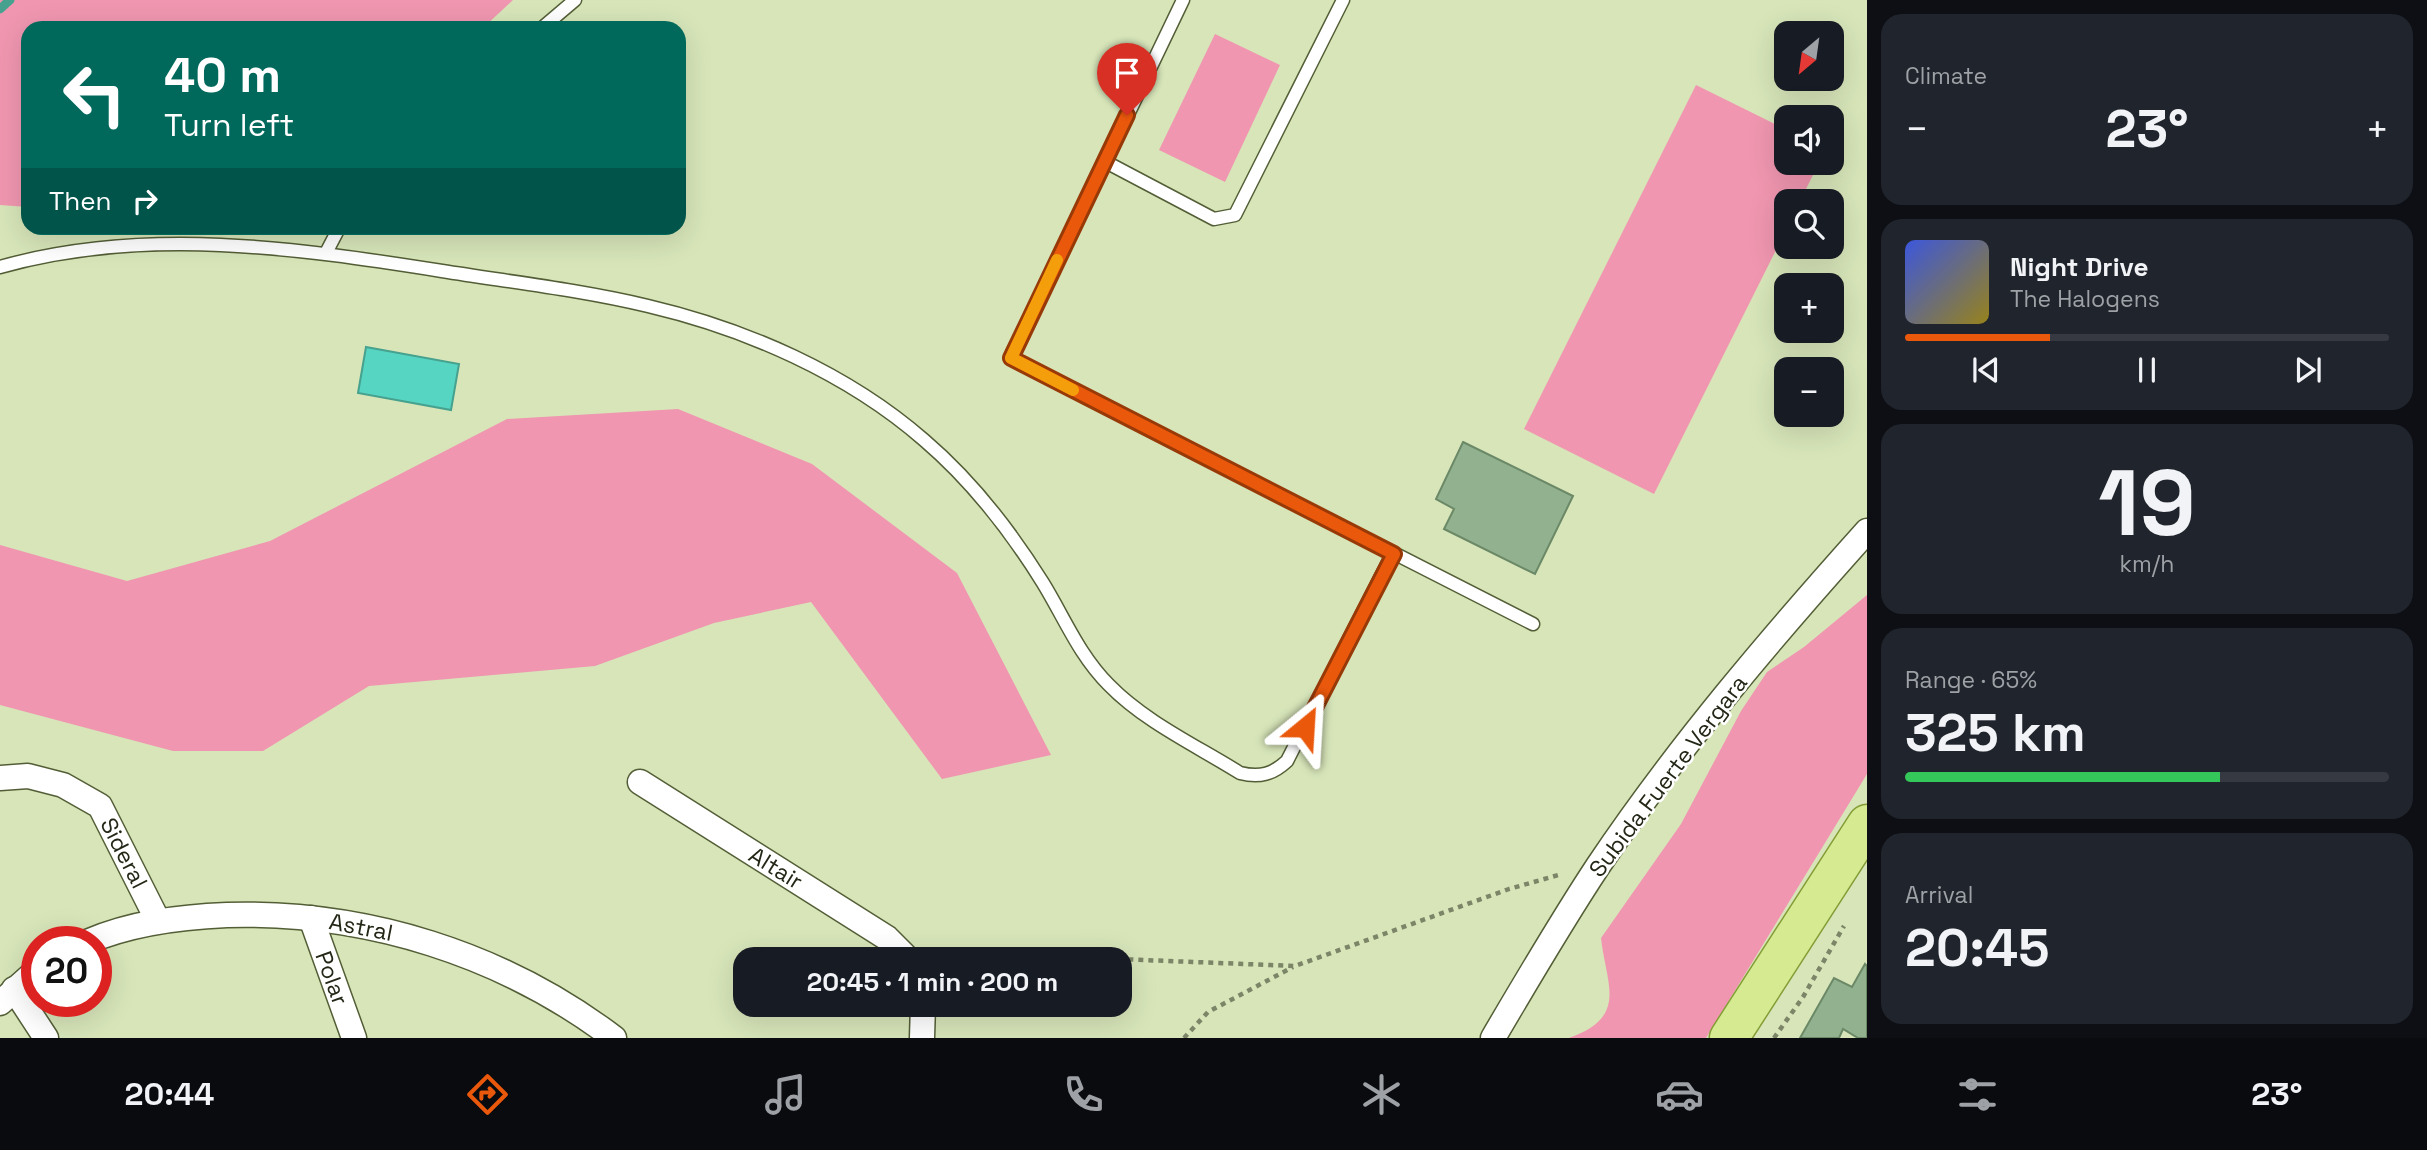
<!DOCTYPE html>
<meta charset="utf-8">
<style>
:root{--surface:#171b24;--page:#20242c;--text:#f1f3f6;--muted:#9ea1a6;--line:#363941;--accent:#ea580c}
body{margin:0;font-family:"Space Grotesk",sans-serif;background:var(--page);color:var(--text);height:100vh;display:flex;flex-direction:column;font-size:26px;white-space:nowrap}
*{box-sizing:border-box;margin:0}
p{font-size:23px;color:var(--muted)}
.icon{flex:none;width:38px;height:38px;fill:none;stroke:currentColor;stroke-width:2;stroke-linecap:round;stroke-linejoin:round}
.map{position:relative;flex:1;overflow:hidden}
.panel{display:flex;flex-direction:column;gap:14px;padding:14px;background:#0d0f14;width:560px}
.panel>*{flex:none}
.banner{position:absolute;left:21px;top:21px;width:665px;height:214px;border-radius:21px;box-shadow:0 7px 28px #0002;background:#00695c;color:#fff;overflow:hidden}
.needle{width:46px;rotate:209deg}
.buttons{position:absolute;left:1774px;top:21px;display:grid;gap:14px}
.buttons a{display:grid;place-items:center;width:70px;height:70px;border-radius:14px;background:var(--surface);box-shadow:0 7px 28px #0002;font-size:35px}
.speed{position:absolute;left:21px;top:926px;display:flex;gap:14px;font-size:35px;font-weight:700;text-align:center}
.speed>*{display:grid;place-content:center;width:91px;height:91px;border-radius:50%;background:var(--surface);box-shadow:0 7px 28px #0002;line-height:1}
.speed .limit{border:10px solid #d22;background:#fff;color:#111}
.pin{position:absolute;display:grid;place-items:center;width:60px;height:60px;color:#fff;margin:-72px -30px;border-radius:50% 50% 50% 0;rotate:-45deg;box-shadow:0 0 7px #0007}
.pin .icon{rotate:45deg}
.me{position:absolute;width:77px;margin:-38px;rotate:27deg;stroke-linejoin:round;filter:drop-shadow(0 0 5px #0008)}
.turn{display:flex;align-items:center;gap:24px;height:147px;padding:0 28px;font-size:32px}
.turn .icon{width:91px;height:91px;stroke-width:2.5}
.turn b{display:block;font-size:49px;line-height:60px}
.then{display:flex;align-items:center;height:66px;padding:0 28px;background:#0003;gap:14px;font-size:26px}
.big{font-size:52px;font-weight:700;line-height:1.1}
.panel .tile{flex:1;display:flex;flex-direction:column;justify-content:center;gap:10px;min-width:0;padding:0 24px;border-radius:21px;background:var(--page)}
.panel .dial{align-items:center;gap:0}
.dial b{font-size:91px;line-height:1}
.song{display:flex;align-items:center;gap:21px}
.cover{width:84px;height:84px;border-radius:10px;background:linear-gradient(135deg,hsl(230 70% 55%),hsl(50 70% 35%))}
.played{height:7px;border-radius:4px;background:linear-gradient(90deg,var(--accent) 30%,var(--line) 30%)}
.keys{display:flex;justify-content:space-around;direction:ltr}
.heat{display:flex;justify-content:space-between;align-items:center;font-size:38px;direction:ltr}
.charge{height:10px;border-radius:5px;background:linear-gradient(90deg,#34c759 65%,var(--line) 0)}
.trip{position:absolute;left:733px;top:947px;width:399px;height:70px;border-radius:21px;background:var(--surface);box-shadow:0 7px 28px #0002;font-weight:700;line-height:70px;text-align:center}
.tab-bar{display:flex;height:112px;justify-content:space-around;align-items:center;background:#090b0e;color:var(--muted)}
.tab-bar .icon{width:49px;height:49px}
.tab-bar .selected{color:var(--accent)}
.tab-bar b{font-size:32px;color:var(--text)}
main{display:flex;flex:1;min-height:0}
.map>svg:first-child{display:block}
.green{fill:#f096b0}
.water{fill:#55d5c2;stroke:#46a18e;stroke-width:2}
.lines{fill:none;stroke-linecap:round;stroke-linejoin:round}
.stream{stroke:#46a18e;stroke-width:9}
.building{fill:#92b18e;stroke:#6b8867;stroke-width:2}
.service-casing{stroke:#535e36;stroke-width:15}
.minor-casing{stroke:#535e36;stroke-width:27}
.primary-casing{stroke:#849d36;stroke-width:41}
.path{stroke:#7c8567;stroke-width:4.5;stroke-dasharray:5 5;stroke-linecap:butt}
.service{stroke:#fff;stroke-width:12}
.minor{stroke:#fff;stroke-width:24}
.primary{stroke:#d5ea91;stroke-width:38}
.route-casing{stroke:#983908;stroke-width:18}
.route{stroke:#ea580c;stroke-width:12}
.slow{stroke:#f59e0b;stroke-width:12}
.labels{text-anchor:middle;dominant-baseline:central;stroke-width:5;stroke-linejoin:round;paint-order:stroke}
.street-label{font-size:23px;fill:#222716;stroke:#fff}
</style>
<main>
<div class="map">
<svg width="1867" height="1038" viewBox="0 0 1867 1038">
<rect width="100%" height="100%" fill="#d7e5b9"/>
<g class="green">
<polygon points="0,0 513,0 483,28 28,28 28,207 0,205"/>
<polygon points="1215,34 1280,65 1225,182 1159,150"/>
<polygon points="1696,85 1787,130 1787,163 1819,163 1800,201 1787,201 1787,228 1654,494 1524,429"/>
<polygon points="678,409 812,464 957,573 1051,755 942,779 811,602 714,623 595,666 369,686 263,751 173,751 0,705 0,545 127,581 270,541 507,419"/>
<path d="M 1867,595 L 1867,774 L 1706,1038 L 1569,1038 C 1629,1017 1606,984 1601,938 L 1681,824 L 1741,711 L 1767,672 L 1804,647 Z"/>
</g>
<polygon class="water" points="366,347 459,364 451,410 358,393"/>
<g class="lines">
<polyline class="stream" points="0,9 10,0"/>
</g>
<g class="building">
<polygon points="1463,442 1573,496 1535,574 1444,529 1454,509 1436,499"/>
<polygon points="1865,964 1867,966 1867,1038 1858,1038 1843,1029 1839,1038 1800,1038 1834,978 1852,987"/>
</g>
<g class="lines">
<defs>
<g id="service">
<polyline points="1183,0 1011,358 1533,624"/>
<polyline points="542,28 575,0"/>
<polyline points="1104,161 1214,219 1235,215 1343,0"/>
<polyline points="326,253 339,228"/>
<path d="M 0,267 C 145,226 296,248 442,271 C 511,282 581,290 648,306 C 746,329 847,373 924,440 C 972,481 1010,530 1043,583 C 1065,619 1079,655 1109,685 C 1145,722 1197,746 1240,773 C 1260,778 1273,774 1287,761 L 1393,553"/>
</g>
<g id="minor">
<polyline points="0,778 28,776 63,785 100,806 158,921"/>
<polyline points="640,782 887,938 908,959"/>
<polyline points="311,918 354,1038"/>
<path d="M 87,942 C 131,923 179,917 227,915 C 366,911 503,954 614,1038"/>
<polyline points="14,989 46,1038"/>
<polyline points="0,1003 37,970"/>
<polyline points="922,1038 923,1004"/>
<path d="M 1493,1038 C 1527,980 1561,922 1598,866 C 1678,747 1772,637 1867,531"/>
</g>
<polyline id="primary" points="1729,1038 1867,824"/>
</defs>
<use href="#service" class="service-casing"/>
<use href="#minor" class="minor-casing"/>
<use href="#primary" class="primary-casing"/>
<g class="path">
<polyline points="969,959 992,954 1295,966 1509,889 1562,874"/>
<polyline points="1184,1038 1208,1012 1293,967"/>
<polyline points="1774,1038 1803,997 1844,926"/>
</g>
<use href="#service" class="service"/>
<use href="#minor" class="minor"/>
<use href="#primary" class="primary"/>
</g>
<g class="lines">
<defs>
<polyline id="route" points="1127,115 1011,358 1394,554 1305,727"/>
</defs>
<use href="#route" class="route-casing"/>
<use href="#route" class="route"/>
<polyline class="slow" points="1057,260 1011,358 1073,390"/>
</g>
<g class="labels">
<g class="street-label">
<text transform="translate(1668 776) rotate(-53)">Subida Fuerte Vergara</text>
<text transform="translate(124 853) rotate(63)">Sideral</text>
<text transform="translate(776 868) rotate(32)">Altair</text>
<text transform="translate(361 927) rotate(11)">Astral</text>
<text transform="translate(332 978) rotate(70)">Polar</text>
</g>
</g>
</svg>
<div class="buttons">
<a><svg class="needle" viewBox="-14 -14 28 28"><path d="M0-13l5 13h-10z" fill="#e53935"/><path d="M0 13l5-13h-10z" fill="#9ea1a6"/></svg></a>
<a><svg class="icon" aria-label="sound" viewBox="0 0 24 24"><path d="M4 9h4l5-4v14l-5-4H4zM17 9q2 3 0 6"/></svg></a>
<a><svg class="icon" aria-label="search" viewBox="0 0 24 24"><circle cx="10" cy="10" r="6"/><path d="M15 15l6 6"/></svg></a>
<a>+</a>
<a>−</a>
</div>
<div class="speed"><div class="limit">20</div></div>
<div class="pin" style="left:1127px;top:115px;background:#d93025"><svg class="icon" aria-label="arrive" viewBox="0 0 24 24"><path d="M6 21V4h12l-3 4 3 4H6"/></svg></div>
<svg class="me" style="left:1305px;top:727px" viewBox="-20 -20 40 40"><path d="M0-17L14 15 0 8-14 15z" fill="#ea580c" stroke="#fff" stroke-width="4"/></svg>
<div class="trip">20:45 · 1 min · 200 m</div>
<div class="banner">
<div class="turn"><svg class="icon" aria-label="left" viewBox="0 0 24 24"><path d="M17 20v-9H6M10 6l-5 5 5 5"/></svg><div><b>40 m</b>Turn left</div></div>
<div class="then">Then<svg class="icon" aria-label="right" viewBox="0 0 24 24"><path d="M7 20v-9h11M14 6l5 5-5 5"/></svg></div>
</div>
</div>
<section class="panel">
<div class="tile"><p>Climate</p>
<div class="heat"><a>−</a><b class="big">23°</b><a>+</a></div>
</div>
<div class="tile">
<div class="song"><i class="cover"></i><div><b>Night Drive</b><p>The Halogens</p></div></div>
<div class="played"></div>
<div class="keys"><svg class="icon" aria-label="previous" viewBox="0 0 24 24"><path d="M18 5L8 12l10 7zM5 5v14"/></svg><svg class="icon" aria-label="pause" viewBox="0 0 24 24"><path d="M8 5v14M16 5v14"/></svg><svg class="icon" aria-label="next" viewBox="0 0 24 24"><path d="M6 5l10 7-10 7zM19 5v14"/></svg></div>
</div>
<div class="tile dial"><b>19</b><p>km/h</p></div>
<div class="tile"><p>Range · 65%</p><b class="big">325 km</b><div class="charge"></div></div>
<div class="tile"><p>Arrival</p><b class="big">20:45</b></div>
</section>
</main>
<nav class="tab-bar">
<b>20:44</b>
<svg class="icon selected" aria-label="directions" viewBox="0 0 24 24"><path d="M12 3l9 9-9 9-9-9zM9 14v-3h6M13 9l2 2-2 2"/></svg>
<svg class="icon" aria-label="music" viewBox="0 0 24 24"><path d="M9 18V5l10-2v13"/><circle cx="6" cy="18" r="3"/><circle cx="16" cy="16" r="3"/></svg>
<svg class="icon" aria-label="phone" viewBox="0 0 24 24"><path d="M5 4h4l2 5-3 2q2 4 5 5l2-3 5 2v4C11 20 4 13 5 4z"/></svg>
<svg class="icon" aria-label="climate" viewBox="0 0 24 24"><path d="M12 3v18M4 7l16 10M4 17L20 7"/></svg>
<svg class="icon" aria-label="car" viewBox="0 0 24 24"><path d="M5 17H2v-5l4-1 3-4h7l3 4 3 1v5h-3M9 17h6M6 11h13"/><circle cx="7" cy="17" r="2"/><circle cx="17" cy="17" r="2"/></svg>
<svg class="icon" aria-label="filters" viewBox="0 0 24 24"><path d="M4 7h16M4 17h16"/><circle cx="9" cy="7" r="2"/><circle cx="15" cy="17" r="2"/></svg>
<b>23°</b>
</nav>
